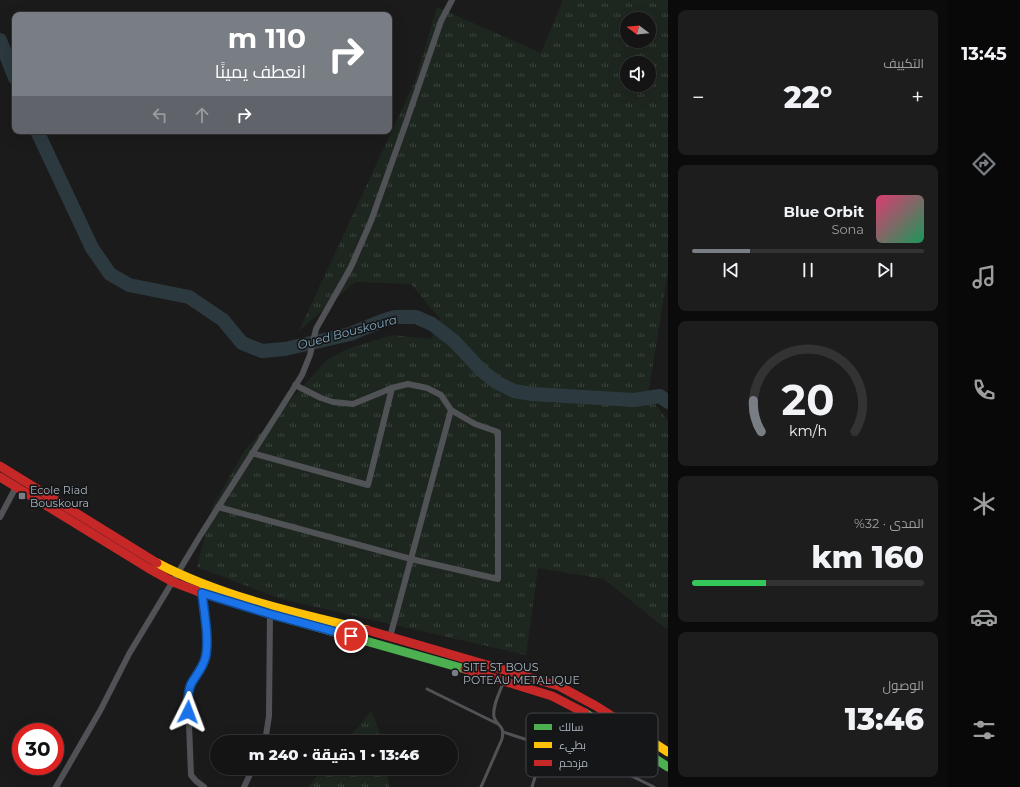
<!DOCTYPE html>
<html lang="ar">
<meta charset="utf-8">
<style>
:root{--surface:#141415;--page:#1d1d1e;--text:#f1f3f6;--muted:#9d9ea0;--line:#333334;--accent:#797e85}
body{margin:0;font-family:Montserrat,Cairo,sans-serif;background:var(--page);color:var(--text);direction:rtl;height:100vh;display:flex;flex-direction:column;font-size:15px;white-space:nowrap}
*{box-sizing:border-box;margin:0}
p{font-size:13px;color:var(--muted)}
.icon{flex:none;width:22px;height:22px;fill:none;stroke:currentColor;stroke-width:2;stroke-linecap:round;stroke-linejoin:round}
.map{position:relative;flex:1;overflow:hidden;direction:ltr}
.drawer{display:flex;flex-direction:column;gap:10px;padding:10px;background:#0b0b0c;width:280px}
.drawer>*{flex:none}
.banner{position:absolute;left:12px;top:12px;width:380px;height:122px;border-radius:8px;box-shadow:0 4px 16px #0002,0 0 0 1px var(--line);direction:rtl;background:#797e85;color:#fff;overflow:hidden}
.needle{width:26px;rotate:286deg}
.tools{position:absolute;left:620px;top:12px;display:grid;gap:8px}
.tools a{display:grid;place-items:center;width:36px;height:36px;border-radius:50%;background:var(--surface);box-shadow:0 4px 16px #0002,0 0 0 1px var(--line);font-size:20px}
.speed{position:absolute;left:12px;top:723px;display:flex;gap:8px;font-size:20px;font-weight:700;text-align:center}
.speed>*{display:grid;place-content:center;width:52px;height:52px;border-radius:50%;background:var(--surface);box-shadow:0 4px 16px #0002,0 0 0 1px var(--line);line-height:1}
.speed .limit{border:6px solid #d22;background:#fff;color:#111}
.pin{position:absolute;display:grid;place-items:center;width:34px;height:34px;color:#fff;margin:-17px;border:2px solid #fff;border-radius:50%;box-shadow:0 1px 4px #0007}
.me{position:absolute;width:44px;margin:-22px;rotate:3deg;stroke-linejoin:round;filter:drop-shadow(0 0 3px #0008)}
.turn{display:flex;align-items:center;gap:14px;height:84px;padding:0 20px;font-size:18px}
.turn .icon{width:52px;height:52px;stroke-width:2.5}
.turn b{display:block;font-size:28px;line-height:34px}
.lanes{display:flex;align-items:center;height:38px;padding:0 20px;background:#0003;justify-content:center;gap:20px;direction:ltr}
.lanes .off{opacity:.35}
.big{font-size:30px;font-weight:800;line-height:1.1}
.drawer .tile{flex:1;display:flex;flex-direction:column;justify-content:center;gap:6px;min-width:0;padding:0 14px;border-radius:8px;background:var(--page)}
.drawer .dial{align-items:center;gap:0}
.dial svg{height:104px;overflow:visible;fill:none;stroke:var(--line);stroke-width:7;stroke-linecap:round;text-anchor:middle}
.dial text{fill:var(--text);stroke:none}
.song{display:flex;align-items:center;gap:12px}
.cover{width:48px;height:48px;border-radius:6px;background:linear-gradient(135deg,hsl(340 70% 55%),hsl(150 70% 35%))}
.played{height:4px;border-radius:2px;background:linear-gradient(90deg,var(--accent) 25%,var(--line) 25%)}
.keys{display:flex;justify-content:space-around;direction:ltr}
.heat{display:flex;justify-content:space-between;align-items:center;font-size:22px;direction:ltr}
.charge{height:6px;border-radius:3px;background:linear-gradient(90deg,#34c759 32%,var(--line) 0)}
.trip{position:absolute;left:210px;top:735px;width:248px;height:40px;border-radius:20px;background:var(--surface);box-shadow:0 4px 16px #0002,0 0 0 1px var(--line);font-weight:800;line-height:40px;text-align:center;direction:rtl}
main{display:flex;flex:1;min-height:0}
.tab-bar{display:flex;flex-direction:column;width:72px;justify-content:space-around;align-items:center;background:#080808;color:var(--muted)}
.tab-bar .icon{width:28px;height:28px}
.tab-bar .selected{color:var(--accent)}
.tab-bar b{font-size:18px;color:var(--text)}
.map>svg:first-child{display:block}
.grass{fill:url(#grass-tufts);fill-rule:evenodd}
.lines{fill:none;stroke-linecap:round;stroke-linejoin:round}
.river{stroke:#2c3a3f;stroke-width:14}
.lane{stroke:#505255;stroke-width:3}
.street{stroke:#505255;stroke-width:6}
.fast{stroke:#4caf50;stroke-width:9}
.slow{stroke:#ffc107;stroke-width:9}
.jam{stroke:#c62828;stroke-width:9}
.route-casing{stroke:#114b97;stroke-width:10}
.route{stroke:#1a73e8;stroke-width:7}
.poi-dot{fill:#797e85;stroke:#151618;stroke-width:1.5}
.labels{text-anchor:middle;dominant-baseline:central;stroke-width:3.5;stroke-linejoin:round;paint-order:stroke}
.poi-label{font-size:11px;fill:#acb4be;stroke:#151618;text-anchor:start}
.water-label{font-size:12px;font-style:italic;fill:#80a7bb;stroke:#151618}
.key{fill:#151618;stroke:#42454a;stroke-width:1}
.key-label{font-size:11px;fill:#acb4be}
</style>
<main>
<nav class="tab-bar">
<b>13:45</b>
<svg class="icon selected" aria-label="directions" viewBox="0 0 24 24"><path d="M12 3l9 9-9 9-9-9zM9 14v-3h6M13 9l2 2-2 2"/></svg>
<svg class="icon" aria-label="music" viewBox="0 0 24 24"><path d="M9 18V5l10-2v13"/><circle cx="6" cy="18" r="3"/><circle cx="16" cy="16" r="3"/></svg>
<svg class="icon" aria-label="phone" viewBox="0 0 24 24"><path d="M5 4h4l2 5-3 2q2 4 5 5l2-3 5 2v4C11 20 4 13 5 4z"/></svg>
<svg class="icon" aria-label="climate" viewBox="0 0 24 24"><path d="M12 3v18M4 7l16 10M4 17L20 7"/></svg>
<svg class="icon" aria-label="car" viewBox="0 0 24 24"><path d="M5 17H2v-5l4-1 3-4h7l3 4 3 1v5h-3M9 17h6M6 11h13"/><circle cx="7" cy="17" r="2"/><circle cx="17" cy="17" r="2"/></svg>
<svg class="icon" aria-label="filters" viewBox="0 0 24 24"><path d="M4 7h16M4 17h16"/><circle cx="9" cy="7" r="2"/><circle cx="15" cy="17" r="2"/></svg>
</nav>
<section class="drawer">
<div class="tile"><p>التكييف</p>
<div class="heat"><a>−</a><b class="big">22°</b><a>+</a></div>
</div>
<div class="tile">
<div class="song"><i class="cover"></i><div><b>Blue Orbit</b><p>Sona</p></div></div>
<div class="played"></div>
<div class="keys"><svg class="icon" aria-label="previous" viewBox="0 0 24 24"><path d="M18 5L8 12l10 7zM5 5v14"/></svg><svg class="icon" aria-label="pause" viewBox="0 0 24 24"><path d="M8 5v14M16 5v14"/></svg><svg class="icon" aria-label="next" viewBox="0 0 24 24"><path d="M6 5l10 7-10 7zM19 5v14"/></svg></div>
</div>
<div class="tile dial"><svg viewBox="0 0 100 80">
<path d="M14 69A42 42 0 1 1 86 69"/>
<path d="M14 69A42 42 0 0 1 8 45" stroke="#797e85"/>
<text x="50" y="56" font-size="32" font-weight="700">20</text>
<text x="50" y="72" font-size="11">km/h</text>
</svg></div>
<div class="tile"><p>المدى · 32%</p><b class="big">160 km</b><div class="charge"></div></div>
<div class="tile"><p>الوصول</p><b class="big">13:46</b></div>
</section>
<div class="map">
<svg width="668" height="787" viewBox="0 0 668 787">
<defs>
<pattern id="grass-tufts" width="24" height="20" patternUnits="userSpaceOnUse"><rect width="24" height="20" fill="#1e271f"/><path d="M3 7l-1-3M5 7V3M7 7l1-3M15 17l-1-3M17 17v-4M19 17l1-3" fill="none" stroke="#3c443e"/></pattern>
</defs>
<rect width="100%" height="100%" fill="#1b1b1c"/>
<g class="grass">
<path d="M 563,0 L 668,0 L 668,271 L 648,395 L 668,421 L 668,627 L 665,628 L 604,579 L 538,568 L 526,655 L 281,599 L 197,567 L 212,507 L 245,450 L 327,360 L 347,349 L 392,335 L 431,339 L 440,319 L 411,284 L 355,282 L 299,331 L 415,81 L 437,7 L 541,53 ZM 627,19 L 649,19 L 649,41 L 627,41 ZM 627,63 L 649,63 L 649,85 L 627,85 Z"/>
<polygon points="371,711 384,742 346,742"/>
<polygon points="324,768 387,768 389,787 308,787"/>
</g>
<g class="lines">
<g class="river">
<polyline points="0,40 15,78"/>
<polyline points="37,131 92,248 110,274 129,285 189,297 223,320 242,343 262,351 285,349 350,334 382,321 395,317 416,317 432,324 454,341 481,370 496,382 514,391 532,394 634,400 660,396 668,402"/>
</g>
<g class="lane">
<polyline points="427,689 498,724"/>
<polyline points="503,732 537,743 566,748 591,756 654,787"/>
<path d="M 481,787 L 502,739 C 505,724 497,727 494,717 C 492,706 500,692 503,683"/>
<polyline points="532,787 539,764 537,743"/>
</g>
<g class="street">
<polyline points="252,453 368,485 392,388"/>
<polyline points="218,507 411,559 498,579 498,432 475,424 451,410 441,395 427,388 408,384 392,388 353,404 333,402 321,398 295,385"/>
<polyline points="0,517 16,487"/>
<polyline points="202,593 206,640 205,658 201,669 192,683 189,690 188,699 191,775 196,781 204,787"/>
<polyline points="390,637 451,410"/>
<polyline points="265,742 269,716 270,614"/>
<polyline points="56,787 100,711 129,654 200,536 302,375 310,355 316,329 351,267 371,221 407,120 441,21 452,0"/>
<polyline points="244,787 253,768"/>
</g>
<g class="fast">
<polyline points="197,591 270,614 465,669"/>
<polyline points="585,713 668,767"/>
</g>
<g class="slow">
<path d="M 157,563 C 222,597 296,613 367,630"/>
<polyline points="626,725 668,752"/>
</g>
<g class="jam">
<polyline points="0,466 157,563"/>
<polyline points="0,477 148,568 173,582 197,591"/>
<polyline points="367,630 559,686 596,706 626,725"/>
<polyline points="465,669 552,696 585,713"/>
</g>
</g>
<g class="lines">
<defs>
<path id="route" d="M 188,712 C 188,702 187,693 191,684 C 196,675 202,669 205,659 C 210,642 204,612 202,593 L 270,614 L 351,636"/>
</defs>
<use href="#route" class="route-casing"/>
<use href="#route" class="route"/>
</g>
<g class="poi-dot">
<rect x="18" y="492" width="8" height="8" rx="2"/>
<circle cx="455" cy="673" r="4"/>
</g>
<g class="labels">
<g class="poi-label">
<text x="30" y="490">Ecole Riad<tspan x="30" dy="13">Bouskoura</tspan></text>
<text x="463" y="667">SITE ST BOUS<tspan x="463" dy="13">POTEAU METALIQUE</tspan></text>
</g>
<g class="water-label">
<text transform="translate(347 332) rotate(-15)">Oued Bouskoura</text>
</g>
</g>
<rect x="526" y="713" width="132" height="64" rx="6" class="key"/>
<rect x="534" y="724" width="18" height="6" fill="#4caf50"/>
<rect x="534" y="742" width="18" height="6" fill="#ffc107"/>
<rect x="534" y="760" width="18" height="6" fill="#c62828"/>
<g class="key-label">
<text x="559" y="731">سالك</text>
<text x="559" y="749">بطيء</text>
<text x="559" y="767">مزدحم</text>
</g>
</svg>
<div class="tools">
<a><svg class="needle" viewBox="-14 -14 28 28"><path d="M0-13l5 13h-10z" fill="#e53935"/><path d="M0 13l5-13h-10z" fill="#9d9ea0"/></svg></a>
<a><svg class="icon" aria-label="sound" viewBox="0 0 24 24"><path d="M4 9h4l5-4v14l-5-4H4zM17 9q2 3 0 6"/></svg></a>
</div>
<div class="speed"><div class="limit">30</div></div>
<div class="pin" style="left:351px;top:636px;background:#d93025"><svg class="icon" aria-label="arrive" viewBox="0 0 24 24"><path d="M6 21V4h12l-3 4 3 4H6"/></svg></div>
<svg class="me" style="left:188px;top:712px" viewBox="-20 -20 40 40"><path d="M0-17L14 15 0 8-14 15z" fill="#1a73e8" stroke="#fff" stroke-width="4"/></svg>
<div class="trip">13:46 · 1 دقيقة · 240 m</div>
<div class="banner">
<div class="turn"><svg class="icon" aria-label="right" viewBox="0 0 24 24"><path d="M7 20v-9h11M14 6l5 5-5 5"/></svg><div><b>110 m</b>انعطف يمينًا</div></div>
<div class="lanes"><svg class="icon off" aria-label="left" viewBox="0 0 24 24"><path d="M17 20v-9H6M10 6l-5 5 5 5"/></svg><svg class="icon off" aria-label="ahead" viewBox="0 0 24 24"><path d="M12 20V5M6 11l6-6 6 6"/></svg><svg class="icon" aria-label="right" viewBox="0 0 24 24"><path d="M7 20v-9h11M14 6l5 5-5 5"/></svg></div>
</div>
</div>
</main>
